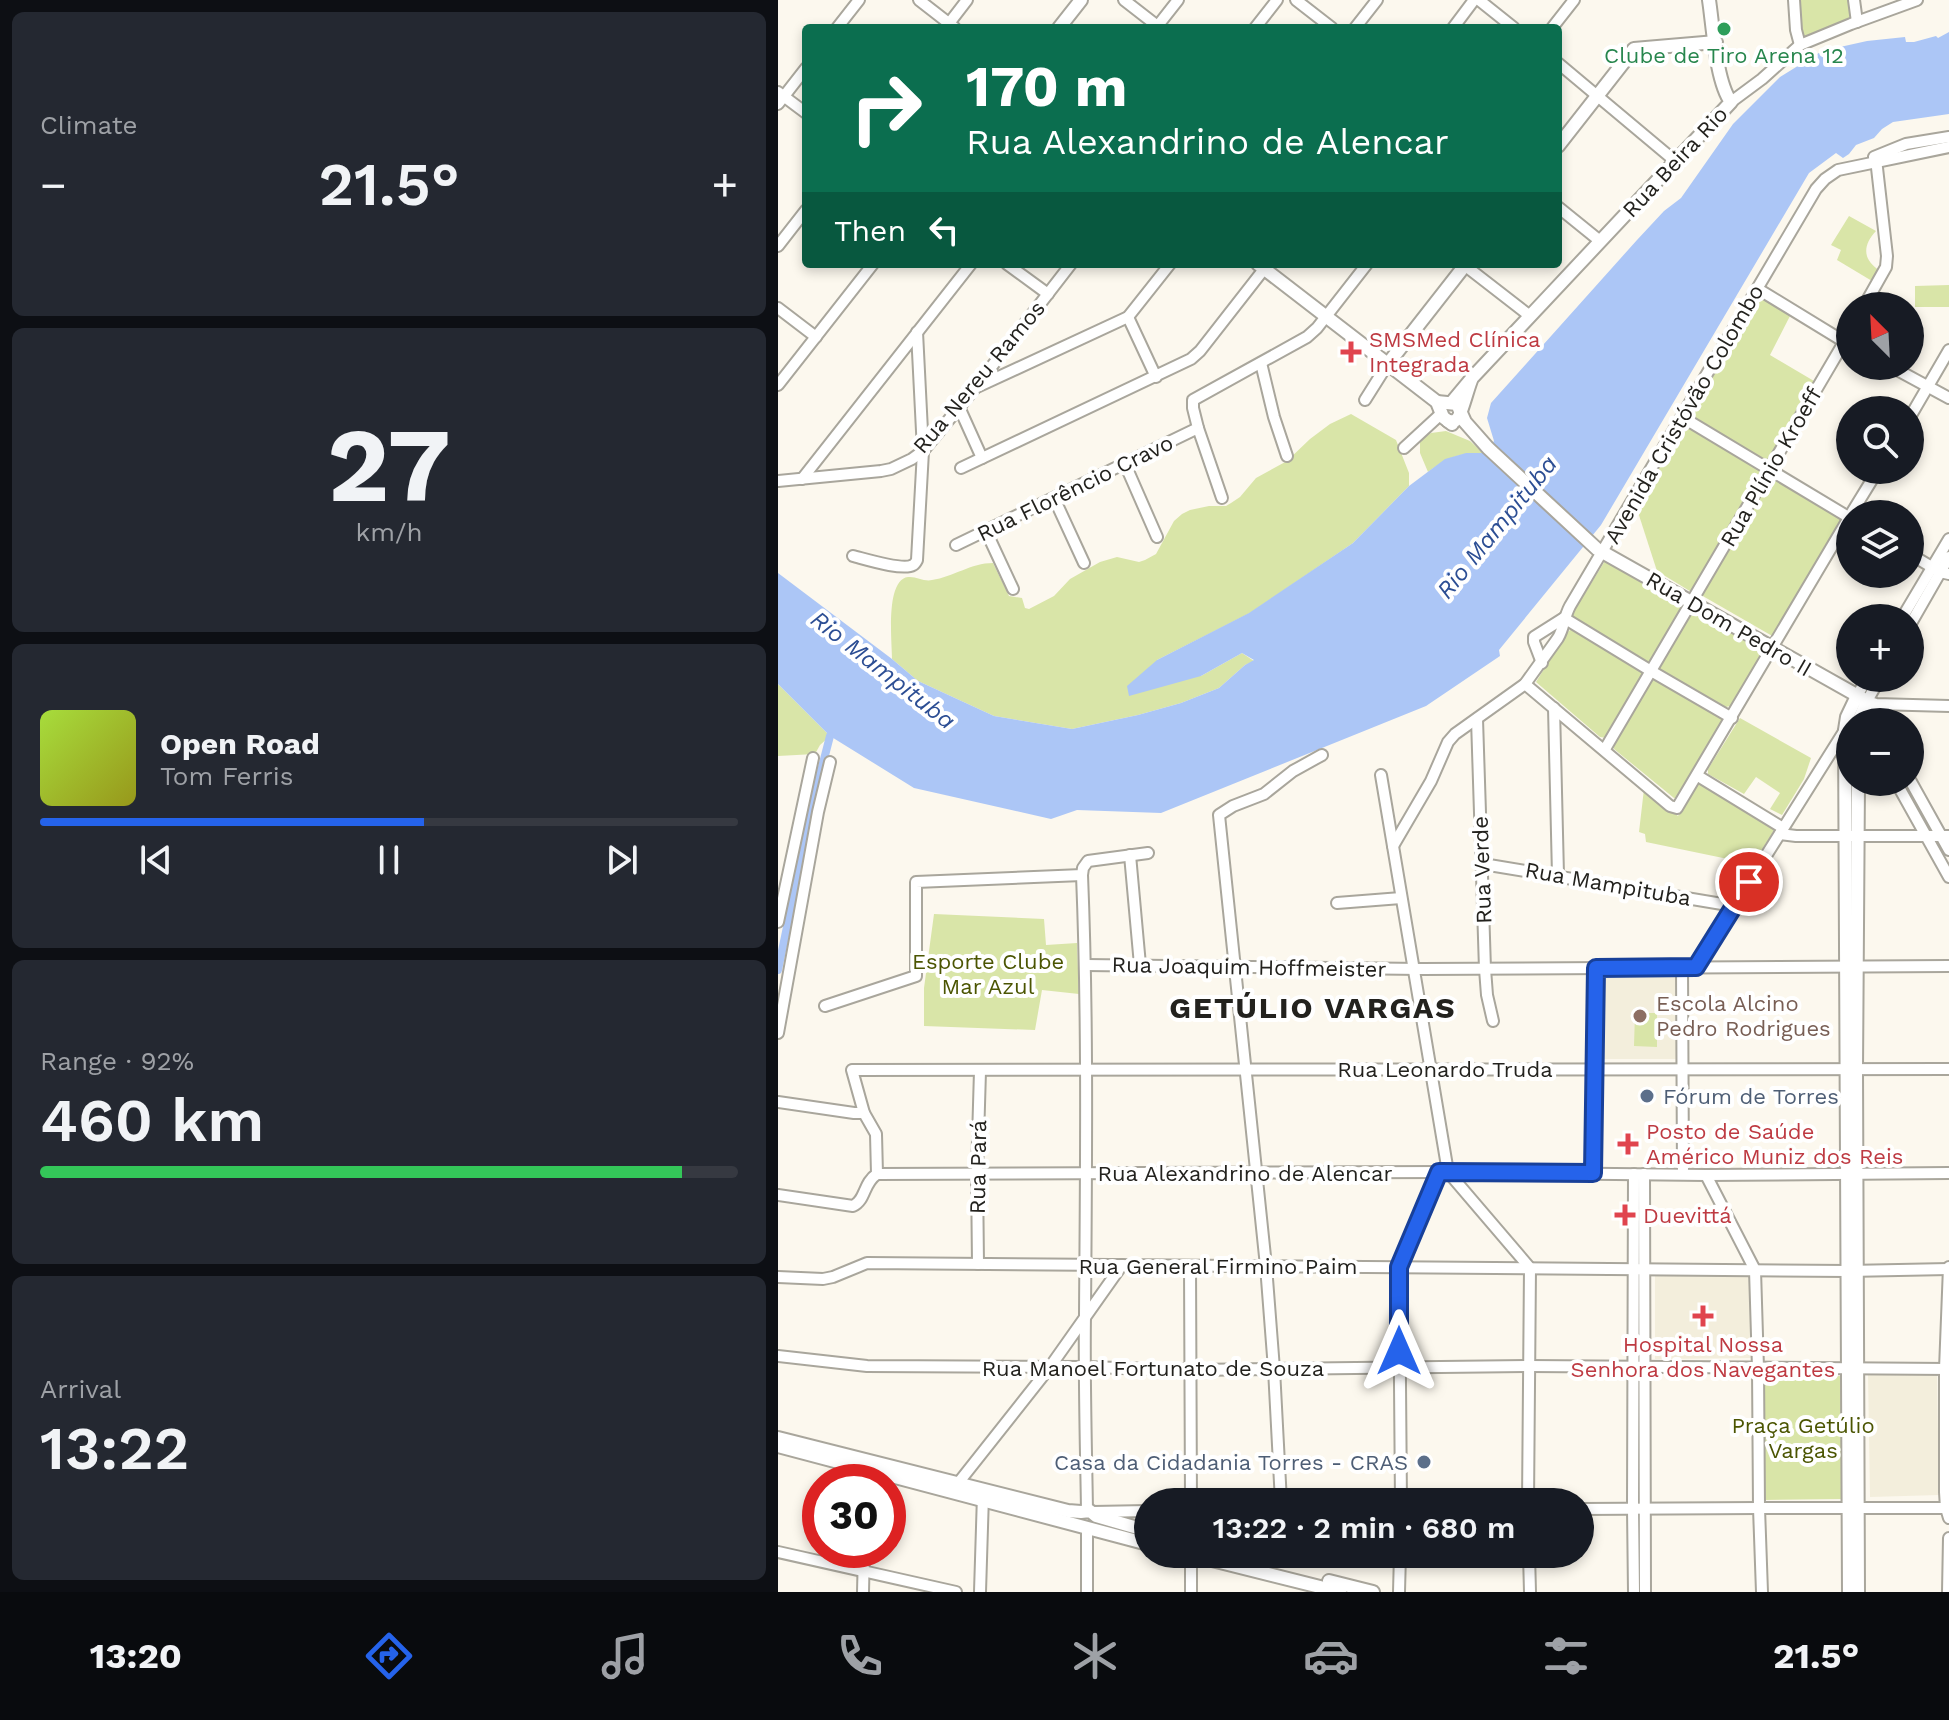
<!DOCTYPE html>
<meta charset="utf-8">
<style>
:root{--surface:#171b24;--page:#242831;--text:#f1f3f6;--muted:#9ea1a6;--line:#363941;--accent:#2563eb}
body{margin:0;font-family:"Work Sans",sans-serif;background:var(--page);color:var(--text);height:100vh;display:flex;flex-direction:column;font-size:30px;white-space:nowrap}
*{box-sizing:border-box;margin:0}
p{font-size:26px;color:var(--muted)}
.icon{flex:none;width:44px;height:44px;fill:none;stroke:currentColor;stroke-width:2;stroke-linecap:round;stroke-linejoin:round}
.map{position:relative;flex:1;overflow:hidden}
.sheet{display:flex;flex-direction:column;gap:12px;padding:12px;background:#0d0f14;width:778px}
.sheet>*{flex:none}
.top-card{position:absolute;left:24px;top:24px;width:760px;height:244px;border-radius:8px;box-shadow:0 4px 12px #0003;background:#0b6e4f;color:#fff;overflow:hidden}
.needle{width:52px;rotate:336deg}
.controls{position:absolute;left:1058px;top:292px;display:grid;gap:16px}
.controls a{display:grid;place-items:center;width:88px;height:88px;border-radius:50%;background:var(--surface);box-shadow:0 4px 12px #0003;font-size:40px}
.speed{position:absolute;left:24px;top:1464px;display:flex;gap:16px;font-size:40px;font-weight:700;text-align:center}
.speed>*{display:grid;place-content:center;width:104px;height:104px;border-radius:50%;background:var(--surface);box-shadow:0 4px 12px #0003;line-height:1}
.speed .limit{border:12px solid #d22;background:#fff;color:#111}
.pin{position:absolute;display:grid;place-items:center;width:68px;height:68px;color:#fff;margin:-34px;border:4px solid #fff;border-radius:50%;box-shadow:0 2px 8px #0007}
.me{position:absolute;width:88px;margin:-44px;rotate:0deg;stroke-linejoin:round;filter:drop-shadow(0 0 6px #0008)}
.turn{display:flex;align-items:center;gap:28px;height:168px;padding:0 32px;font-size:36px}
.turn .icon{width:104px;height:104px;stroke-width:2.5}
.turn b{display:block;font-size:56px;line-height:68px}
.then{display:flex;align-items:center;height:76px;padding:0 32px;background:#0003;gap:16px;font-size:30px}
.big{font-size:60px;font-weight:600;line-height:1.1}
.sheet .card{flex:1;display:flex;flex-direction:column;justify-content:center;gap:12px;min-width:0;padding:0 28px;border-radius:12px;background:var(--page)}
.sheet .dial{align-items:center;gap:0}
.dial b{font-size:104px;line-height:1}
.song{display:flex;align-items:center;gap:24px}
.cover{width:96px;height:96px;border-radius:12px;background:linear-gradient(135deg,hsl(80 70% 55%),hsl(60 70% 35%))}
.played{height:8px;border-radius:4px;background:linear-gradient(90deg,var(--accent) 55%,var(--line) 55%)}
.keys{display:flex;justify-content:space-around;direction:ltr}
.heat{display:flex;justify-content:space-between;align-items:center;font-size:44px;direction:ltr}
.charge{height:12px;border-radius:6px;background:linear-gradient(90deg,#34c759 92%,var(--line) 0)}
.trip{position:absolute;left:356px;top:1488px;width:460px;height:80px;border-radius:40px;background:var(--surface);box-shadow:0 4px 12px #0003;font-weight:600;line-height:80px;text-align:center}
.tabs{display:flex;height:128px;justify-content:space-around;align-items:center;background:#090b0e;color:var(--muted)}
.tabs .icon{width:56px;height:56px}
.tabs .selected{color:var(--accent)}
.tabs b{font-size:36px;color:var(--text)}
main{display:flex;flex:1;min-height:0}
.map>svg:first-child{display:block}
.built{fill:#f3eedc}
.green{fill:#d9e5a8}
.water{fill:#acc6f6}
.lines{fill:none;stroke-linecap:round;stroke-linejoin:round}
.canal{stroke:#acc6f6;stroke-width:8}
.minor-casing{stroke:#a9a69c;stroke-width:14}
.major-casing{stroke:#a9a69c;stroke-width:16}
.minor{stroke:#fff;stroke-width:10}
.major{stroke:#fff;stroke-width:12}
.route-casing{stroke:#184099;stroke-width:20}
.route{stroke:#2563eb;stroke-width:14}
.leisure-dot{fill:#2e9e5b;stroke:#fff;stroke-width:3}
.health-dot{fill:#e0444e;stroke:#fff;stroke-width:3}
.education-dot{fill:#8d6e63;stroke:#fff;stroke-width:3}
.service-dot{fill:#5c6f8a;stroke:#fff;stroke-width:3}
.labels{text-anchor:middle;dominant-baseline:central;stroke-width:8;stroke-linejoin:round;paint-order:stroke}
.leisure-label{font-size:22px;fill:#27864d;stroke:#fff}
.street-label{font-size:22px;fill:#23221e;stroke:#fff}
.health-label{font-size:22px;fill:#be3a42;stroke:#fff;text-anchor:start}
.park-label{font-size:22px;fill:#4b5502;stroke:#fff}
.education-label{font-size:22px;fill:#785e54;stroke:#fff;text-anchor:start}
.service-label{font-size:22px;fill:#4e5e75;stroke:#fff;text-anchor:start}
.water-label{font-size:24px;font-style:italic;fill:#2c4e94;stroke:#fff}
.district-label{font-size:30px;font-weight:bold;letter-spacing:2px;fill:#23221e;stroke:#fff}
</style>
<main>
<section class="sheet">
<div class="card"><p>Climate</p>
<div class="heat"><a>−</a><b class="big">21.5°</b><a>+</a></div>
</div>
<div class="card dial"><b>27</b><p>km/h</p></div>
<div class="card">
<div class="song"><i class="cover"></i><div><b>Open Road</b><p>Tom Ferris</p></div></div>
<div class="played"></div>
<div class="keys"><svg class="icon" aria-label="previous" viewBox="0 0 24 24"><path d="M18 5L8 12l10 7zM5 5v14"/></svg><svg class="icon" aria-label="pause" viewBox="0 0 24 24"><path d="M8 5v14M16 5v14"/></svg><svg class="icon" aria-label="next" viewBox="0 0 24 24"><path d="M6 5l10 7-10 7zM19 5v14"/></svg></div>
</div>
<div class="card"><p>Range · 92%</p><b class="big">460 km</b><div class="charge"></div></div>
<div class="card"><p>Arrival</p><b class="big">13:22</b></div>
</section>
<div class="map">
<svg width="1171" height="1592" viewBox="0 0 1171 1592">
<rect width="100%" height="100%" fill="#fcf8ee"/>
<g class="built">
<polygon points="825,973 900,973 899,1059 825,1059"/>
<polygon points="973,1274 973,1358 877,1359 877,1275"/>
<polygon points="1159,1372 1161,1495 1092,1497 1090,1374"/>
</g>
<g class="green">
<polygon points="1022,0 1070,0 1072,18 1025,37"/>
<path d="M 1071,216 L 1098,231 C 1085,245 1084,259 1101,270 L 1094,281 L 1059,260 L 1063,250 L 1053,245 Z"/>
<polygon points="1171,285 1171,307 1137,307 1137,286"/>
<polygon points="980,294 1013,314 992,355 1036,381 992,462 912,417"/>
<path d="M 573,414 L 618,440 L 631,473 L 631,486 L 575,543 L 472,613 L 379,660 L 423,676 L 464,653 L 476,661 L 467,665 L 441,688 L 403,703 L 360,715 L 294,729 L 216,716 L 140,681 L 114,659 C 114,642 107,580 130,577 C 138,576 146,582 154,580 C 175,577 193,563 215,563 L 231,596 L 244,598 L 247,608 L 251,609 L 276,596 L 292,579 L 322,562 L 339,557 L 361,562 L 367,560 L 378,554 L 396,521 L 404,514 L 412,510 L 431,506 L 448,506 L 453,503 L 462,497 L 478,478 L 509,461 L 532,439 L 552,424 Z"/>
<polygon points="906,425 987,471 915,593 879,571 858,506"/>
<path d="M 668,431 L 692,441 L 705,453 C 681,453 670,457 650,472 L 642,453 L 642,441 L 653,433 Z"/>
<polygon points="992,476 1064,518 996,637 923,595"/>
<polygon points="830,556 909,604 872,664 793,616"/>
<polygon points="915,606 988,648 956,705 948,707 879,668"/>
<polygon points="795,628 868,671 829,738 822,737 758,682 788,633"/>
<polygon points="875,675 948,718 902,798 896,798 836,749 835,744"/>
<polygon points="0,684 52,736 42,745 37,754 0,756"/>
<polygon points="962,718 1033,758 1026,779 1004,815 992,809 1002,793 978,777 966,794 930,774 930,769"/>
<polygon points="926,781 991,824 996,829 994,834 974,864 868,842 867,834 861,832 866,789 900,816 920,782"/>
<polygon points="156,914 266,919 268,945 299,943 301,994 264,990 257,1030 146,1026 146,988"/>
<polygon points="857,1013 879,1013 879,1047 856,1046"/>
<polygon points="1065,1376 1065,1499 986,1500 986,1377"/>
</g>
<polygon class="water" points="1171,32 1171,114 1115,122 1104,129 1096,138 1078,145 1071,154 1065,158 1058,153 1031,173 823,525 721,650 722,656 648,706 383,813 299,810 273,819 136,788 52,736 0,684 0,573 114,659 140,681 216,716 294,729 360,715 403,703 441,688 467,665 476,660 464,653 423,676 351,696 349,686 379,660 471,613 575,543 631,486 667,459 688,453 707,453 716,441 709,418 713,403 859,240 886,211 903,198 955,124 1002,77 1044,51 1089,41 1127,37 1128,42 1136,42 1158,36 1160,38"/>
<g class="lines">
<polyline class="canal" points="0,970 35,802 52,736"/>
<defs>
<g id="minor">
<polyline points="141,0 177,28"/>
<polyline points="346,0 382,28"/>
<polyline points="518,0 554,28"/>
<polyline points="701,0 736,28"/>
<polyline points="1016,0 1018,30 1022,45"/>
<polyline points="1076,0 1079,22"/>
<polyline points="169,26 189,0"/>
<polyline points="59,28 81,0"/>
<polyline points="378,28 400,0"/>
<polyline points="477,28 499,0"/>
<polyline points="577,28 599,0"/>
<polyline points="675,28 696,0"/>
<polyline points="774,28 796,0"/>
<polyline points="780,63 897,161"/>
<polyline points="0,92 28,113"/>
<polyline points="953,102 984,79 1022,45 1073,24 1139,0"/>
<polyline points="0,104 28,68"/>
<polyline points="1096,157 1128,144 1171,137"/>
<polyline points="780,207 822,241"/>
<polyline points="0,246 28,210"/>
<polyline points="229,264 270,294"/>
<polyline points="685,264 752,316"/>
<polyline points="980,289 1070,344"/>
<polyline points="1086,306 1108,267 1109,256 1098,159"/>
<polyline points="0,308 38,337"/>
<polyline points="350,317 378,377"/>
<polyline points="483,363 496,417 509,456"/>
<polyline points="1112,366 1171,398"/>
<polyline points="0,385 95,264"/>
<polyline points="199,387 350,317 392,264"/>
<polyline points="587,400 609,365"/>
<polyline points="672,403 692,379"/>
<polyline points="181,407 204,458"/>
<polyline points="904,417 1072,518"/>
<polyline points="1132,417 1171,350"/>
<polyline points="420,428 444,498"/>
<polyline points="626,448 664,413"/>
<polyline points="347,464 379,537"/>
<polyline points="183,468 413,359 422,351 490,264"/>
<polyline points="24,479 193,264"/>
<polyline points="0,481 103,471 113,469 134,459 145,451 197,388 293,264"/>
<polyline points="276,498 306,563"/>
<polyline points="1073,514 1100,470"/>
<polyline points="208,531 235,589"/>
<polyline points="178,545 420,428 415,408 415,400 529,337 539,328 589,264"/>
<polyline points="1132,554 1162,572 1171,574"/>
<path d="M 75,556 C 87,559 125,571 135,565 C 137,564 138,562 139,560 L 145,451 L 139,332"/>
<polyline points="786,618 873,671 954,718"/>
<polyline points="1124,618 1171,539"/>
<polyline points="1132,625 1171,557"/>
<polyline points="764,663 756,642 756,637 786,618"/>
<polyline points="747,684 892,806 899,808 1072,516"/>
<polyline points="1079,696 1089,678"/>
<polyline points="1089,701 1098,704 1171,706"/>
<polyline points="1089,701 1102,678"/>
<polyline points="1089,701 1100,722"/>
<polyline points="776,708 780,875"/>
<polyline points="699,719 707,969 709,995 715,1021"/>
<polyline points="827,749 1072,332"/>
<polyline points="603,775 670,1172 752,1268 750,1502"/>
<polyline points="920,776 1005,828"/>
<polyline points="1132,780 1171,850"/>
<polyline points="1118,782 1171,877"/>
<polyline points="1002,834 1018,836 1171,836"/>
<path d="M 615,846 L 653,781 L 670,742 L 677,734 L 747,684 L 780,638 C 786,628 786,617 792,606 L 1038,189 L 1047,179 L 1060,170 L 1171,147"/>
<polyline points="352,855 362,965"/>
<polyline points="704,865 711,865 956,906"/>
<path d="M 304,875 C 310,1021 308,1168 307,1315 C 306,1380 308,1445 309,1510"/>
<polyline points="559,903 623,898"/>
<polyline points="0,922 35,758"/>
<polyline points="308,965 644,969 1171,966"/>
<polyline points="904,967 905,1174"/>
<polyline points="918,967 1067,730"/>
<polyline points="47,1006 138,976 138,882 304,875 305,868 310,861 370,853"/>
<polyline points="0,1033 40,812 52,762"/>
<polyline points="0,1102 76,1113 86,1113"/>
<polyline points="815,1173 818,968"/>
<polyline points="99,1174 670,1172 928,1175 1171,1173"/>
<polyline points="866,1174 867,1592"/>
<polyline points="928,1175 977,1270 980,1368 981,1508 984,1592"/>
<path d="M 0,1195 L 75,1206 C 88,1200 85,1183 99,1174 L 98,1134 L 86,1113 L 74,1070 L 1171,1069"/>
<polyline points="200,1264 199,1173 202,1071"/>
<polyline points="412,1266 413,1502"/>
<polyline points="1171,1267 1167,1369 1167,1492 1168,1508 1171,1518"/>
<polyline points="0,1277 45,1279 55,1277 89,1263 1070,1271 1171,1269"/>
<polyline points="0,1356 89,1366 307,1367 413,1370 751,1366 1171,1369"/>
<polyline points="181,1482 272,1367 344,1265"/>
<polyline points="503,1502 496,1369 488,1266 441,815 455,806 486,794 515,771 544,755"/>
<polyline points="623,1502 621,1267 661,1172"/>
<polyline points="802,1509 981,1508 1171,1508"/>
<polyline points="315,1512 370,1511"/>
<polyline points="0,1552 178,1592"/>
<polyline points="751,1554 752,1592"/>
<polyline points="85,1592 86,1550"/>
<polyline points="202,1592 205,1495"/>
<polyline points="309,1592 309,1529"/>
<polyline points="413,1592 413,1554"/>
<polyline points="621,1592 622,1554"/>
<polyline points="856,1592 855,1509 856,1174"/>
<polyline points="1170,1592 1171,1538"/>
</g>
<g id="major">
<polyline points="281,28 303,0"/>
<polyline points="780,146 856,49 938,42"/>
<polyline points="480,264 659,402 665,417 674,424"/>
<polyline points="609,365 688,264"/>
<polyline points="659,402 679,404 687,422 710,448 819,549 1089,701 1080,722"/>
<path d="M 670,421 C 673,421 676,422 678,420 C 683,417 690,386 694,378 L 953,102 C 938,82 935,26 931,0"/>
<polyline points="1080,782 1078,1070 1080,1592"/>
<polyline points="0,1438 290,1511 303,1512 312,1511 318,1516 370,1531"/>
<polyline points="0,1446 370,1544"/>
<polyline points="410,1554 562,1592"/>
<polyline points="551,1581 595,1592"/>
<polyline points="1071,1592 1067,730 1069,717 1079,696"/>
</g>
</defs>
<use href="#minor" class="minor-casing"/>
<use href="#major" class="major-casing"/>
<use href="#minor" class="minor"/>
<use href="#major" class="major"/>
</g>
<g class="lines">
<defs>
<polyline id="route" points="621,1351 621,1267 661,1172 815,1173 818,968 918,967 971,882"/>
</defs>
<use href="#route" class="route-casing"/>
<use href="#route" class="route"/>
</g>
<circle class="leisure-dot" cx="946" cy="29" r="8"/>
<g class="health-dot">
<path d="M569 340h8v8h8v8h-8v8h-8v-8h-8v-8h8z"/>
<path d="M846 1132h8v8h8v8h-8v8h-8v-8h-8v-8h8z"/>
<path d="M843 1203h8v8h8v8h-8v8h-8v-8h-8v-8h8z"/>
<path d="M921 1304h8v8h8v8h-8v8h-8v-8h-8v-8h8z"/>
</g>
<circle class="education-dot" cx="862" cy="1016" r="8"/>
<g class="service-dot">
<circle cx="869" cy="1096" r="8"/>
<circle cx="646" cy="1462" r="8"/>
</g>
<g class="labels">
<g class="leisure-label">
<text x="946" y="55">Clube de Tiro Arena 12</text>
</g>
<g class="street-label">
<text transform="translate(897 162) rotate(-47)">Rua Beira Rio</text>
<text transform="translate(201 377) rotate(-50)">Rua Nereu Ramos</text>
<text transform="translate(906 414) rotate(-60)">Avenida Cristóvão Colombo</text>
<text transform="translate(993 467) rotate(-60)">Rua Plínio Kroeff</text>
<text transform="translate(297 488) rotate(-26)">Rua Florêncio Cravo</text>
<text transform="translate(951 624) rotate(30)">Rua Dom Pedro II</text>
<text transform="translate(704 870) rotate(-92)">Rua Verde</text>
<text transform="translate(830 884) rotate(10)">Rua Mampituba</text>
<text transform="translate(471 967) rotate(1)">Rua Joaquim Hoffmeister</text>
<text x="667" y="1069">Rua Leonardo Truda</text>
<text transform="translate(200 1167) rotate(-89)">Rua Pará</text>
<text x="467" y="1173">Rua Alexandrino de Alencar</text>
<text x="440" y="1266">Rua General Firmino Paim</text>
<text x="375" y="1368">Rua Manoel Fortunato de Souza</text>
</g>
<g class="health-label">
<text x="591" y="339">SMSMed Clínica<tspan x="591" dy="25">Integrada</tspan></text>
<text x="868" y="1131">Posto de Saúde<tspan x="868" dy="25">Américo Muniz dos Reis</tspan></text>
<text x="865" y="1215">Duevittá</text>
<text x="925" y="1344" text-anchor="middle">Hospital Nossa<tspan x="925" dy="25">Senhora dos Navegantes</tspan></text>
</g>
<g class="park-label">
<text x="210" y="961">Esporte Clube<tspan x="210" dy="25">Mar Azul</tspan></text>
<text x="1025" y="1425">Praça Getúlio<tspan x="1025" dy="25">Vargas</tspan></text>
</g>
<g class="education-label">
<text x="878" y="1003">Escola Alcino<tspan x="878" dy="25">Pedro Rodrigues</tspan></text>
</g>
<g class="service-label">
<text x="885" y="1096">Fórum de Torres</text>
<text x="630" y="1462" text-anchor="end">Casa da Cidadania Torres - CRAS</text>
</g>
<g class="water-label">
<text transform="translate(719 527) rotate(-51)">Rio Mampituba</text>
<text transform="translate(105 670) rotate(38)">Rio Mampituba</text>
</g>
<g class="district-label">
<text x="535" y="1007">GETÚLIO VARGAS</text>
</g>
</g>
</svg>
<div class="controls">
<a><svg class="needle" viewBox="-14 -14 28 28"><path d="M0-13l5 13h-10z" fill="#e53935"/><path d="M0 13l5-13h-10z" fill="#9ea1a6"/></svg></a>
<a><svg class="icon" aria-label="search" viewBox="0 0 24 24"><circle cx="10" cy="10" r="6"/><path d="M15 15l6 6"/></svg></a>
<a><svg class="icon" aria-label="layers" viewBox="0 0 24 24"><path d="M12 4l9 5-9 5-9-5zM3 14l9 5 9-5"/></svg></a>
<a>+</a>
<a>−</a>
</div>
<div class="speed"><div class="limit">30</div></div>
<div class="pin" style="left:971px;top:882px;background:#d93025"><svg class="icon" aria-label="arrive" viewBox="0 0 24 24"><path d="M6 21V4h12l-3 4 3 4H6"/></svg></div>
<svg class="me" style="left:621px;top:1351px" viewBox="-20 -20 40 40"><path d="M0-17L14 15 0 8-14 15z" fill="#2563eb" stroke="#fff" stroke-width="4"/></svg>
<div class="trip">13:22 · 2 min · 680 m</div>
<div class="top-card">
<div class="turn"><svg class="icon" aria-label="right" viewBox="0 0 24 24"><path d="M7 20v-9h11M14 6l5 5-5 5"/></svg><div><b>170 m</b>Rua Alexandrino de Alencar</div></div>
<div class="then">Then<svg class="icon" aria-label="left" viewBox="0 0 24 24"><path d="M17 20v-9H6M10 6l-5 5 5 5"/></svg></div>
</div>
</div>
</main>
<nav class="tabs">
<b>13:20</b>
<svg class="icon selected" aria-label="directions" viewBox="0 0 24 24"><path d="M12 3l9 9-9 9-9-9zM9 14v-3h6M13 9l2 2-2 2"/></svg>
<svg class="icon" aria-label="music" viewBox="0 0 24 24"><path d="M9 18V5l10-2v13"/><circle cx="6" cy="18" r="3"/><circle cx="16" cy="16" r="3"/></svg>
<svg class="icon" aria-label="phone" viewBox="0 0 24 24"><path d="M5 4h4l2 5-3 2q2 4 5 5l2-3 5 2v4C11 20 4 13 5 4z"/></svg>
<svg class="icon" aria-label="climate" viewBox="0 0 24 24"><path d="M12 3v18M4 7l16 10M4 17L20 7"/></svg>
<svg class="icon" aria-label="car" viewBox="0 0 24 24"><path d="M5 17H2v-5l4-1 3-4h7l3 4 3 1v5h-3M9 17h6M6 11h13"/><circle cx="7" cy="17" r="2"/><circle cx="17" cy="17" r="2"/></svg>
<svg class="icon" aria-label="filters" viewBox="0 0 24 24"><path d="M4 7h16M4 17h16"/><circle cx="9" cy="7" r="2"/><circle cx="15" cy="17" r="2"/></svg>
<b>21.5°</b>
</nav>
